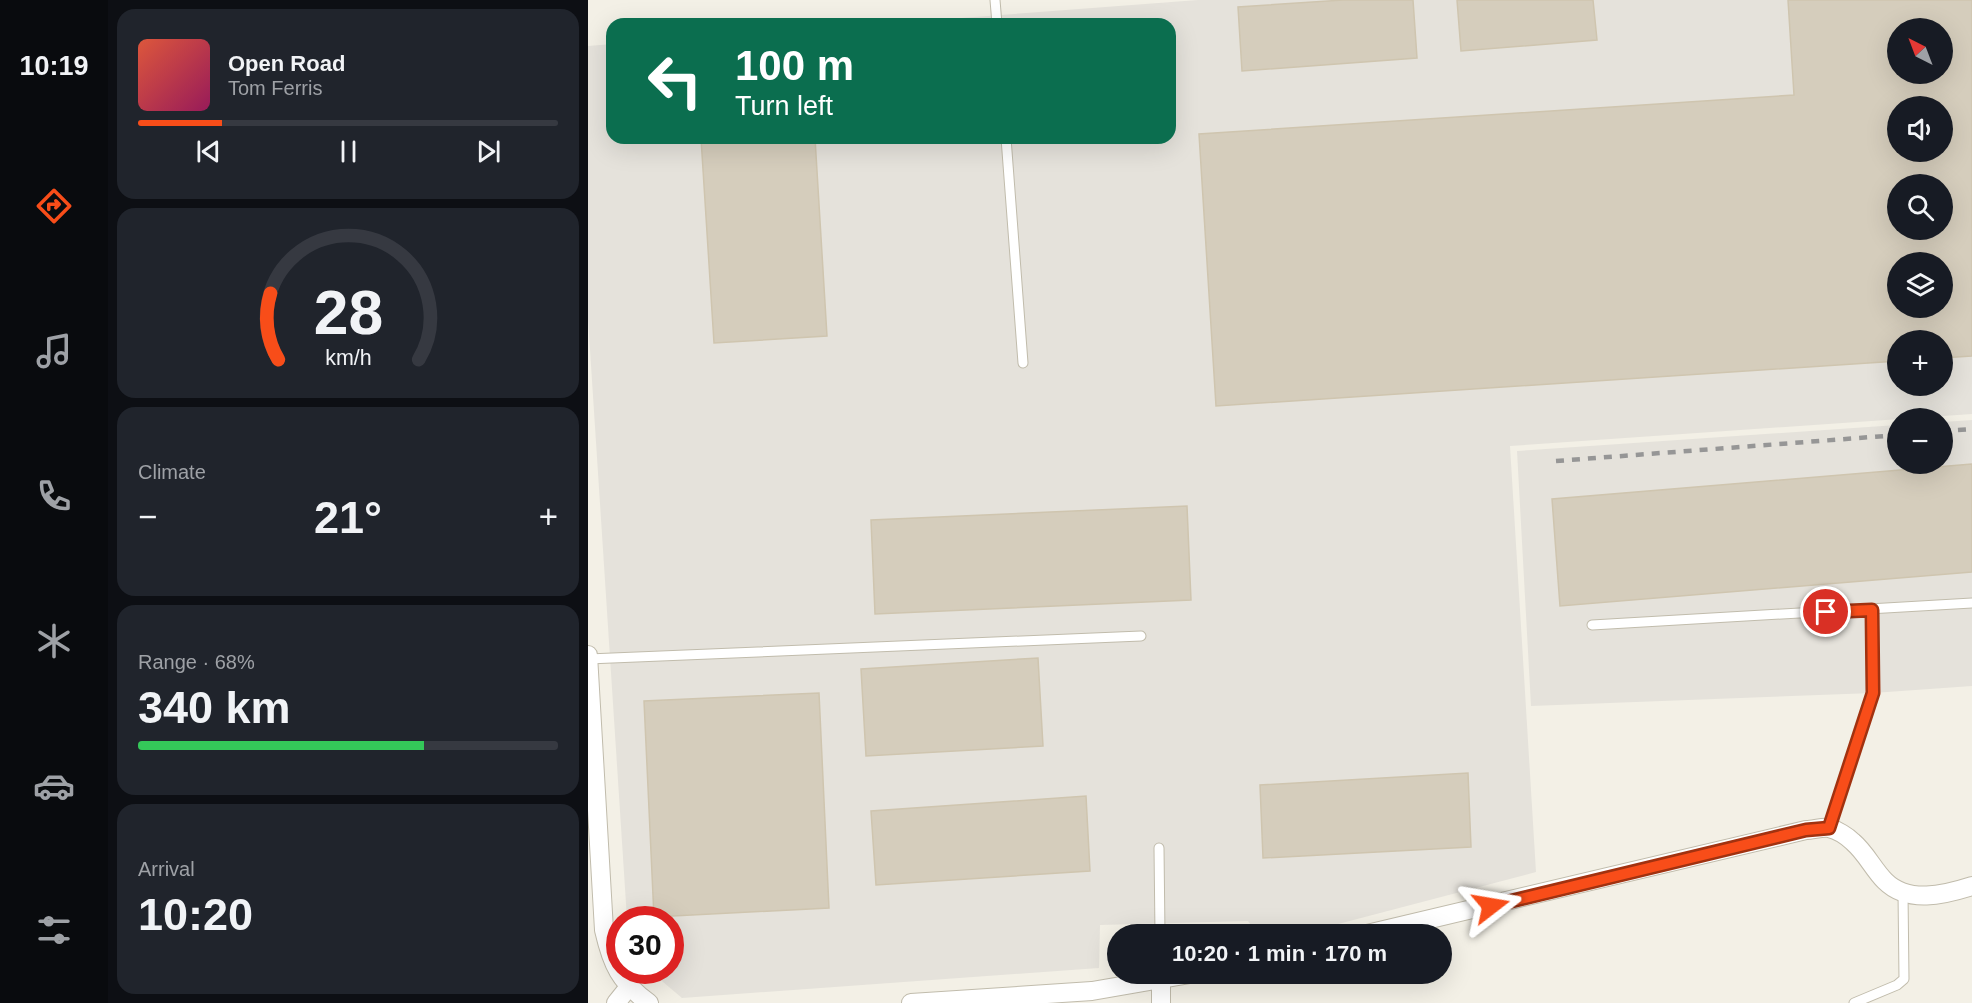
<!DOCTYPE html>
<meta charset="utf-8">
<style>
:root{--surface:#171b24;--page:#20242c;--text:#f1f3f6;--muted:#9ea1a6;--line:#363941;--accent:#f84d19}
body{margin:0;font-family:Arial,sans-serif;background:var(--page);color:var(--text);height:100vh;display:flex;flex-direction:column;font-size:22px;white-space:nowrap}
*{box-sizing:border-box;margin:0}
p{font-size:20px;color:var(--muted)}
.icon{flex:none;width:33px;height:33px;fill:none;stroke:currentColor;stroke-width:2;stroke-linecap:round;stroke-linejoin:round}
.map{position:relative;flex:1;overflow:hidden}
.details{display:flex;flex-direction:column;gap:9px;padding:9px;background:#0d0f14;width:480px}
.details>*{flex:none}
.guide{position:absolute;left:18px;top:18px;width:570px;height:126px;border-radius:18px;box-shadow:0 6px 24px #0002;background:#0b6e4f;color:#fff;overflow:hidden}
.needle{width:39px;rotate:318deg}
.buttons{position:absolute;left:1299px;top:18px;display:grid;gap:12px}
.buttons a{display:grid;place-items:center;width:66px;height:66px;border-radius:50%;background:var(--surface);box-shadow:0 6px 24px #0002;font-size:30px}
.speed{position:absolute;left:18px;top:906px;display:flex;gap:12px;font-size:30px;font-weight:700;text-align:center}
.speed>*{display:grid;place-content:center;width:78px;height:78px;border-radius:50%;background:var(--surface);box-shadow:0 6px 24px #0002;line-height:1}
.speed .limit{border:9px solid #d22;background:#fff;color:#111}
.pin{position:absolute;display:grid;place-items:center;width:51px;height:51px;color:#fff;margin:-26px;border:3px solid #fff;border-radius:50%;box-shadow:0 2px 6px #0007}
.me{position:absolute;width:66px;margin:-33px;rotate:76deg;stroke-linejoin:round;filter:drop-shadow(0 0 4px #0008)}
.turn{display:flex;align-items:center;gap:21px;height:126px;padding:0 30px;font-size:27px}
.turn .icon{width:78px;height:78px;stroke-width:2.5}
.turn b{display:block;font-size:42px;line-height:51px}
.big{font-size:45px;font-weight:700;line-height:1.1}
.details .widget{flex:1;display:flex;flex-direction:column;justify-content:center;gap:9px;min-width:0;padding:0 21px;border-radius:18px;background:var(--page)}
.details .dial{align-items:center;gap:0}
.dial svg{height:156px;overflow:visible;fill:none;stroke:var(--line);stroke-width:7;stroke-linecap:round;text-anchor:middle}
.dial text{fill:var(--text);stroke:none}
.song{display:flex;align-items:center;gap:18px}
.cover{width:72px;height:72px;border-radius:9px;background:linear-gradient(135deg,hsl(10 70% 55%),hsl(330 70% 35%))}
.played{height:6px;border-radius:3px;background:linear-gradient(90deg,var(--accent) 20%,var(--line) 20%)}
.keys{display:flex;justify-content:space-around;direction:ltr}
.heat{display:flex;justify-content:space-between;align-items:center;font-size:33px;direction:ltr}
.charge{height:9px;border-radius:4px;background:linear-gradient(90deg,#34c759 68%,var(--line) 0)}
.trip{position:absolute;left:519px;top:924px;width:345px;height:60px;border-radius:30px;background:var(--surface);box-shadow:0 6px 24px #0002;font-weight:700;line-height:60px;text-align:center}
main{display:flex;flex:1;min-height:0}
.tab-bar{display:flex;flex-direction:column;width:108px;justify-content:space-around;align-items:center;background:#090b0e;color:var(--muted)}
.tab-bar .icon{width:42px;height:42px}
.tab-bar .current{color:var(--accent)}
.tab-bar b{font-size:27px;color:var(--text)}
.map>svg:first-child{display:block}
.industrial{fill:#e5e2db;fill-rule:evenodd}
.building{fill:#d5cdbc;stroke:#cfc5af;stroke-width:1.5;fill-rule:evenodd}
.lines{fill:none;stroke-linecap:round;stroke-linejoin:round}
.lane-casing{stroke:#c1bcac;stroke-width:11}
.street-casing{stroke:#c1bcac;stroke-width:20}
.lane{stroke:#fff;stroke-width:9}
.street{stroke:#fff;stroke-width:18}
.rail{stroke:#969696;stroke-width:4.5;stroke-dasharray:8 8;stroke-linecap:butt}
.route-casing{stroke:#a13210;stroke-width:15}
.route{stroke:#f84d19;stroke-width:10}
</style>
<main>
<nav class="tab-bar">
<b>10:19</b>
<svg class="icon current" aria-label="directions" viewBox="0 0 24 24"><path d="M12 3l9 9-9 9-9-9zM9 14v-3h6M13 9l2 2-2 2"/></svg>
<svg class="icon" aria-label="music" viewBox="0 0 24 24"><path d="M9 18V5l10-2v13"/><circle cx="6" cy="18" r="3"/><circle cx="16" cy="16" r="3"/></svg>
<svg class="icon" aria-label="phone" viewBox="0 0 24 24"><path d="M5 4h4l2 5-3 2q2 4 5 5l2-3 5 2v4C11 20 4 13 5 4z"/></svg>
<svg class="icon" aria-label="climate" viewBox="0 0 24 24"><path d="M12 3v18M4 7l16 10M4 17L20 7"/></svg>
<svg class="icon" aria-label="car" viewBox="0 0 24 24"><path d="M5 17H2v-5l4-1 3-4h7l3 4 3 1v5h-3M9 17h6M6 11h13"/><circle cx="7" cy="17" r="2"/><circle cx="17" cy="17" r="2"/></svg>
<svg class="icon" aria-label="filters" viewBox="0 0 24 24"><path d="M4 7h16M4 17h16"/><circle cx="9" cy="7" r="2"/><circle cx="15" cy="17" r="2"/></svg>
</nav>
<section class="details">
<div class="widget">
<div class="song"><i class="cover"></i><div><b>Open Road</b><p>Tom Ferris</p></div></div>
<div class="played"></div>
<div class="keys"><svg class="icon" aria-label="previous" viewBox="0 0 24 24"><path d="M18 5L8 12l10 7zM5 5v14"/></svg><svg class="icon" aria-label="pause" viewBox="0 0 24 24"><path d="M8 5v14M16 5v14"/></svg><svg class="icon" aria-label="next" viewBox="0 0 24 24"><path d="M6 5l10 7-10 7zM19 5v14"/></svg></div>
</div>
<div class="widget dial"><svg viewBox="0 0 100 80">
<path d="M14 69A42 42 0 1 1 86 69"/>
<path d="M14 69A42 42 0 0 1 10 35" stroke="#f84d19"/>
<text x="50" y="56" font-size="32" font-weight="700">28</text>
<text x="50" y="72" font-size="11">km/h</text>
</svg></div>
<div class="widget"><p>Climate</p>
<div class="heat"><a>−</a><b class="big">21°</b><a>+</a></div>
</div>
<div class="widget"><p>Range · 68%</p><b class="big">340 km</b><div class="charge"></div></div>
<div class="widget"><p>Arrival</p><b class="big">10:20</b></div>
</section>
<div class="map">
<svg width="1384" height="1003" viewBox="0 0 1384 1003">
<rect width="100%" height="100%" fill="#f3f0e6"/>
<g class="industrial">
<path d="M 610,0 L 1384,0 L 1384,414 L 922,446 L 948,872 L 712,934 L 669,934 L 660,921 L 512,925 L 511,968 L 94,998 L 62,971 L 82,970 L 82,920 L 39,919 L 0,319 L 0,46 L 24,44 L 24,138 L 582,138 L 582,24 L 294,24 ZM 1310,28 L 1354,28 L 1354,74 L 1310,74 ZM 1310,106 L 1354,106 L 1354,152 L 1310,152 ZM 1310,184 L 1354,184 L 1354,230 L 1310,230 ZM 1310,262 L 1354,262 L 1354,308 L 1310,308 ZM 1310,340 L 1354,340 L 1354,386 L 1310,386 Z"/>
<polygon points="1384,420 1384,686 1285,693 943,706 929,451 1309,425 1310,464 1354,464 1355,422"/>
</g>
<g class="building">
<polygon points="755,0 825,0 829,58 654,71 650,7"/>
<polygon points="869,0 1005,0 1009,40 873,51"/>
<path d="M 1200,0 L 1384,0 L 1384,356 L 1354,358 L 1354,340 L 1310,340 L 1310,361 L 628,406 L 611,134 L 1206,95 ZM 1310,28 L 1354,28 L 1354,74 L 1310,74 ZM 1310,106 L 1354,106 L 1354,152 L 1310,152 ZM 1310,184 L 1354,184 L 1354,230 L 1310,230 ZM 1310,262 L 1354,262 L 1354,308 L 1310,308 Z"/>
<polygon points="113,138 227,138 239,336 126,343"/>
<polygon points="1384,464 1384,572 972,606 964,499"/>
<polygon points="599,506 603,600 287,614 283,520"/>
<polygon points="450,658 455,746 278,756 273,669"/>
<polygon points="231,693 241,908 66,917 56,701"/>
<polygon points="880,773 883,847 675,858 672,785"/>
<polygon points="498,796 502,871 288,885 283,811"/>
</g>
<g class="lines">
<defs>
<g id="lane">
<polyline points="407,0 409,24"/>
<polyline points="418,138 435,363"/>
<polyline points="1004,625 1384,603"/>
<polyline points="0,659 553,636"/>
<polyline points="1241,828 1285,693 1284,610"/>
<polyline points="571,848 572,934"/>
<polyline points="1266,1003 1309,985 1316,979 1315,893"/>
</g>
<g id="street">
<path d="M 0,655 L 16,930 C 24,965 32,982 61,1003"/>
<path d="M 779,934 L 1218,830 C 1225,830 1234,827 1241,828 C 1249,830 1259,836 1265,842 C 1278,853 1285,869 1297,881 C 1320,904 1356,895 1384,886"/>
<polyline points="28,1003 40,988"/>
<polyline points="323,1003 504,991 602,974"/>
<polyline points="573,1003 573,980"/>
</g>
</defs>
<use href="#lane" class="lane-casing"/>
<use href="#street" class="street-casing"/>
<use href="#lane" class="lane"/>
<use href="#street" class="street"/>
<g class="rail">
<polyline points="1354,431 1384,429"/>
<polyline points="968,461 1310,435"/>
</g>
</g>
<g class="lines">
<defs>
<polyline id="route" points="903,906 1218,830 1241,828 1285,693 1284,610 1238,612"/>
</defs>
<use href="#route" class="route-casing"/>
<use href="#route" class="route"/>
</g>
</svg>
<div class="buttons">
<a><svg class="needle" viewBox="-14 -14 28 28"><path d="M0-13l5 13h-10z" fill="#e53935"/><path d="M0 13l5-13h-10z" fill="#9ea1a6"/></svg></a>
<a><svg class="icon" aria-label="sound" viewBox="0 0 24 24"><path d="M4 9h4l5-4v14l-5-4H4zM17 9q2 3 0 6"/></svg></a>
<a><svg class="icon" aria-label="search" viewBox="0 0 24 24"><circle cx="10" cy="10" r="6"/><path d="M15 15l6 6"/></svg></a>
<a><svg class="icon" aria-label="layers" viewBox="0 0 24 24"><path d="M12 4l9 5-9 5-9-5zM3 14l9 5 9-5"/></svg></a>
<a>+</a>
<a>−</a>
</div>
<div class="speed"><div class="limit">30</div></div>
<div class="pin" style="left:1238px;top:612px;background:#d93025"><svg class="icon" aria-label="arrive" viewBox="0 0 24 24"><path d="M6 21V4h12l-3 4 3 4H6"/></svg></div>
<svg class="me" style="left:903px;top:906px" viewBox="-20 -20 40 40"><path d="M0-17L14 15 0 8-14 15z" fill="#f84d19" stroke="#fff" stroke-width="4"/></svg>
<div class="trip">10:20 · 1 min · 170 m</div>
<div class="guide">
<div class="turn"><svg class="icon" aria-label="left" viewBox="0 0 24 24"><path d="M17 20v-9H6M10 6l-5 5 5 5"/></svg><div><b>100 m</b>Turn left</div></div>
</div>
</div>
</main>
